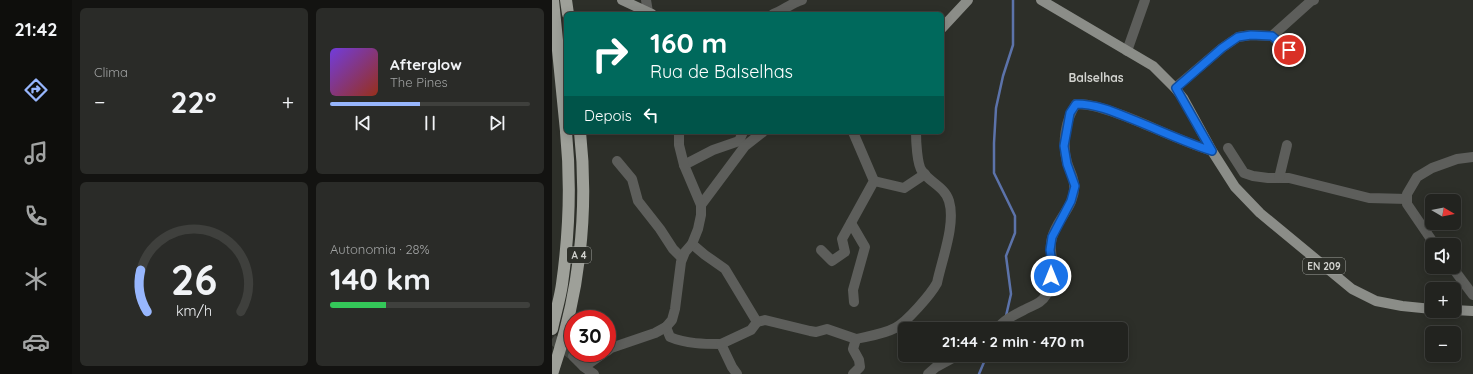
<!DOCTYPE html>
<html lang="pt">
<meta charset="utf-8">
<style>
:root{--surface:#22231f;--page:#2a2b28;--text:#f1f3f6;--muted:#a2a4a4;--line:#3f403d;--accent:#97b6fd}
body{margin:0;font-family:Quicksand,sans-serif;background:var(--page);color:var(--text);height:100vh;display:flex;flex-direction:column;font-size:15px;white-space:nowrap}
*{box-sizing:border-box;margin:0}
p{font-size:13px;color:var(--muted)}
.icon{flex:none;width:22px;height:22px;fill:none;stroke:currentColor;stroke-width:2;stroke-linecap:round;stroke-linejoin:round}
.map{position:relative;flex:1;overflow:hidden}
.drawer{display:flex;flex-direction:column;gap:8px;padding:8px;background:#131311;width:480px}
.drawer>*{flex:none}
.banner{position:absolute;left:12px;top:12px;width:380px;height:122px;border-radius:6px;box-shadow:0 2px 10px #0003,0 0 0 1px var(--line);background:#00695c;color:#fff;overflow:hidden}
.needle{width:26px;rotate:100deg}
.buttons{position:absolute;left:873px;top:194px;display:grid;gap:8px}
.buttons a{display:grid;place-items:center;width:36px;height:36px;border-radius:6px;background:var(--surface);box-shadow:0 2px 10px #0003,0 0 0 1px var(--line);font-size:20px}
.speed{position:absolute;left:12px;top:310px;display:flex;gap:8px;font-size:20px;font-weight:700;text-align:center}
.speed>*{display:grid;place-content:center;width:52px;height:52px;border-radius:50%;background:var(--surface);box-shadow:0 2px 10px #0003,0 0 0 1px var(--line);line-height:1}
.speed .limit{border:6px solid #d22;background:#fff;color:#111}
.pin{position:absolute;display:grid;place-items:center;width:34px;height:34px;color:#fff;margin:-17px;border:2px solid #fff;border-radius:50%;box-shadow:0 1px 4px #0007}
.me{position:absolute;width:44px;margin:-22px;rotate:0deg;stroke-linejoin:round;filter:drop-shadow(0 0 3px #0008)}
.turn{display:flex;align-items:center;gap:14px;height:84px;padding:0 20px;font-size:18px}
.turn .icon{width:52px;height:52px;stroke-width:2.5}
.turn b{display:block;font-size:28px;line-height:34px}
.then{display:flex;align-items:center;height:38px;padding:0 20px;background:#0003;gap:8px;font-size:15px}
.big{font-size:30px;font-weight:700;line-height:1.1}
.drawer .widget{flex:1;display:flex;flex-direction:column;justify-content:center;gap:6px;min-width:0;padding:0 14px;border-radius:6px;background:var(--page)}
.drawer .dial{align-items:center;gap:0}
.dial svg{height:104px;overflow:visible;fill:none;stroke:var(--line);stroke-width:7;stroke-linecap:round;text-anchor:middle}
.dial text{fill:var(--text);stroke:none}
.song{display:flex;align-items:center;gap:12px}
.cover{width:48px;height:48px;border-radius:6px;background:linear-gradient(135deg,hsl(260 70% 55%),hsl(10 70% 35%))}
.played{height:4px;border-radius:2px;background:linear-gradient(90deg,var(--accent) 45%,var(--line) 45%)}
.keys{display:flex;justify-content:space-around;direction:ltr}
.heat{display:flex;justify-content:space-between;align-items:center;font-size:22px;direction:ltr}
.charge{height:6px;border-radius:3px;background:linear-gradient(90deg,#34c759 28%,var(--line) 0)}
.drawer .tiles{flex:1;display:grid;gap:8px;grid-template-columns:repeat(2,1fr)}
.trip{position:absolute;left:346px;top:322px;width:230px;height:40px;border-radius:6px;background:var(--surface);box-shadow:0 2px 10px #0003,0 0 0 1px var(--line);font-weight:700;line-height:40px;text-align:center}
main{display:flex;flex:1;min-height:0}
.menu{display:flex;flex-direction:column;width:72px;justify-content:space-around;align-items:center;background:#0e0e0c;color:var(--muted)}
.menu .icon{width:28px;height:28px}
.menu .on{color:var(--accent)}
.menu b{font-size:18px;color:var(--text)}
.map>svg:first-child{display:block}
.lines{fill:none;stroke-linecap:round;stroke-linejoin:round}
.stream{stroke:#5c73aa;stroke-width:2.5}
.minor-tunnel{stroke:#464842;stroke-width:10;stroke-dasharray:10 5;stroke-linecap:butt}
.minor{stroke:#5d5e5b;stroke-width:10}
.major{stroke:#8b8d88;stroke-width:10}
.highway{stroke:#9ea099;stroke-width:12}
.route-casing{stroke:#114b97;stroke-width:10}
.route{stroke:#1a73e8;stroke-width:7}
.labels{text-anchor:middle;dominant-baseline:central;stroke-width:4;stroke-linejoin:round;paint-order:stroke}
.shield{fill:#2d2f29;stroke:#a0a29d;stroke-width:1}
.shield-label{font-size:10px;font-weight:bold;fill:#d2d3cf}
.neighbourhood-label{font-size:12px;font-weight:bold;fill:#d2d3cf;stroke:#2d2f29}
</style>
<main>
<nav class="menu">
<b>21:42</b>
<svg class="icon on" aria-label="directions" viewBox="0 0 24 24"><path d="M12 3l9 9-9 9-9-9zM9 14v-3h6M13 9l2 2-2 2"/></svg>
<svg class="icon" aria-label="music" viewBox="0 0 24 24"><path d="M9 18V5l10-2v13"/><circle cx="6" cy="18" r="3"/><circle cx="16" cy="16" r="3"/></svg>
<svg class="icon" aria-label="phone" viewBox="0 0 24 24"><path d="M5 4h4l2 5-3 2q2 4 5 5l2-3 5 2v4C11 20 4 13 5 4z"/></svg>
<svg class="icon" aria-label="climate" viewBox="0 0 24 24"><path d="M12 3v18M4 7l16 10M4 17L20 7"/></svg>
<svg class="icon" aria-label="car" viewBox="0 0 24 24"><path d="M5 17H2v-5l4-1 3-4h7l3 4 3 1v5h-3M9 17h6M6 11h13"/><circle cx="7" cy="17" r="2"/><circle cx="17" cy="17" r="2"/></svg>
</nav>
<section class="drawer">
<div class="tiles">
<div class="widget"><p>Clima</p>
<div class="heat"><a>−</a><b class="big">22°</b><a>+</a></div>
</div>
<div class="widget">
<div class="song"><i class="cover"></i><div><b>Afterglow</b><p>The Pines</p></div></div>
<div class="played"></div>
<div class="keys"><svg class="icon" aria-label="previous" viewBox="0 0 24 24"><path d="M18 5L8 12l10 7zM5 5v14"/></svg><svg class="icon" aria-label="pause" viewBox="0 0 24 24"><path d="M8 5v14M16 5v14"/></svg><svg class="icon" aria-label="next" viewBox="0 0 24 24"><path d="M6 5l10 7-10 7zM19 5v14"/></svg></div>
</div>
<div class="widget dial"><svg viewBox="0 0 100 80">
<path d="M14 69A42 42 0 1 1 86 69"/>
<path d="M14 69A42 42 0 0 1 9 37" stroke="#97b6fd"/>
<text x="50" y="56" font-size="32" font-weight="700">26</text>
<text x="50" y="72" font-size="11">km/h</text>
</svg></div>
<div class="widget"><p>Autonomia · 28%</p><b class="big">140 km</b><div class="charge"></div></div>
</div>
</section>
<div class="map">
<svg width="921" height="374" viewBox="0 0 921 374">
<rect width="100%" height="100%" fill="#2d2f29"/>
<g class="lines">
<g class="stream">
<polyline points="454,316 459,294 454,256 463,233 463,216 442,173 442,143 444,108 451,76 461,45 461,0"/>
<polyline points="427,374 435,355"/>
</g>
<polyline class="minor-tunnel" points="0,339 21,356"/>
<g class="minor">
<polyline points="94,0 96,12"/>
<path d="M 221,14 C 231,11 239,3 250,0"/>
<polyline points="720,36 759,1 762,0"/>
<polyline points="575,51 593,0"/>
<polyline points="623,88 670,48 686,37 699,35 720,36 737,51"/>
<polyline points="676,148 692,173 701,176 716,178 737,178 817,198 855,199"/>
<polyline points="65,161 80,179 86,201 108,229 121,249 130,258"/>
<polyline points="132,165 161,150 187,141 191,132"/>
<polyline points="727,178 735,145"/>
<polyline points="322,181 352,188 373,174"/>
<polyline points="149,205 193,146 211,132"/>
<polyline points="299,223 313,247 301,290 302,302"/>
<polyline points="140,244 153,255 173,269 205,322 213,320 258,331 264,332 275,329 304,339"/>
<polyline points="883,245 855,204 855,194 865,177 880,168 905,159 921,157"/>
<polyline points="269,250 280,261 293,252 290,239 322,181 301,132"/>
<polyline points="900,267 921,295"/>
<path d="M 114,327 L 118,337 C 134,344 153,344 169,344 L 180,367 L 185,374"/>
<path d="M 445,329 C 452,320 462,315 472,310 C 481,305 489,304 494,295 C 499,286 501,272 500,262 C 500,253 497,247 500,238 C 504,220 524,205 522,185 C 522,177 517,170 515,162 C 510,144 513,120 524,104 C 542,104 558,111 575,117 C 603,128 631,142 660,151"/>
<path d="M 304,339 C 317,336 332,334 343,328 C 355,322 379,294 385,283 C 390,259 404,224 397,201 C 393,187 377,182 370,171 C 365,165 364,140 364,132"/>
<polyline points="169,344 199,330 205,322"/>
<polyline points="55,351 59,348 103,333 114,327 120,320 123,309 129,262 133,252 140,244 146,229 149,215 149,205 132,165 127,145 127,132"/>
<polyline points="21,356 32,367 42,374"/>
<polyline points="32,367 52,353"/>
<polyline points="301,374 308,367 307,360 301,349 304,339"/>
<polyline points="376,374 384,367 406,355"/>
</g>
<g class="major">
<polyline points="70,0 100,14"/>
<polyline points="489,0 601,66 623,88 631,98 660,151 683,187 708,213 800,289 824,301 850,306 880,309"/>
<polyline points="390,28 416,0"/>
<polyline points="902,310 921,311"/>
</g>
<g class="highway">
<polyline points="1,0 14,131"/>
<polyline points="14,0 16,14"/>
<path d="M 0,329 C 3,314 8,299 10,284 C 17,234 19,182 14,132"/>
<path d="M 0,374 C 27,297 37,213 28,132"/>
</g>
</g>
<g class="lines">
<defs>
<path id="route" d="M 499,276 L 500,262 L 498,250 L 500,237 L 519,201 L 523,186 L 515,164 L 512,146 L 518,113 L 524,104 C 543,104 560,111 577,118 C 605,129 632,142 660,151 L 624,88 L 670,48 L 686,37 L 699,35 L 720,36 L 737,50"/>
</defs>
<use href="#route" class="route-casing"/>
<use href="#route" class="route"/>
</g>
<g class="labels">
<g class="shield">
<rect x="15" y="247" width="24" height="16" rx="3"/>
<rect x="751" y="258" width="42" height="16" rx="3"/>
</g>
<g class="shield-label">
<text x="27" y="255">A 4</text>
<text x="772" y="266">EN 209</text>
</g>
<g class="neighbourhood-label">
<text x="544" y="77">Balselhas</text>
</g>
</g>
</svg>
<div class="buttons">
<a><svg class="needle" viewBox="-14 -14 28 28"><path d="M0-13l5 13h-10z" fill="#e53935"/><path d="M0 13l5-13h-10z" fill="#a2a4a4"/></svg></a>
<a><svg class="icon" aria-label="sound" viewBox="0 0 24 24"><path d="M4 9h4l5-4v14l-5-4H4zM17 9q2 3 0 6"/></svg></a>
<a>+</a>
<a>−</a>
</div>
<div class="speed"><div class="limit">30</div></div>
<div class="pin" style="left:737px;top:50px;background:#d93025"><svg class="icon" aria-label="arrive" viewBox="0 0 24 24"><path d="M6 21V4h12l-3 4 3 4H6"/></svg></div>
<svg class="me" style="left:499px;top:276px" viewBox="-20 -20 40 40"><circle r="17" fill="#1a73e8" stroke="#fff" stroke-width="3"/><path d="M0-11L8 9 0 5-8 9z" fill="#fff"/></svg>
<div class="trip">21:44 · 2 min · 470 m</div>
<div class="banner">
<div class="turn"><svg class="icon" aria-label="right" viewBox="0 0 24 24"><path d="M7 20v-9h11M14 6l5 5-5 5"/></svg><div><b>160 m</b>Rua de Balselhas</div></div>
<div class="then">Depois<svg class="icon" aria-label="left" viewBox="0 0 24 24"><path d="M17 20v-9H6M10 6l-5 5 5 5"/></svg></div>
</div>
</div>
</main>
